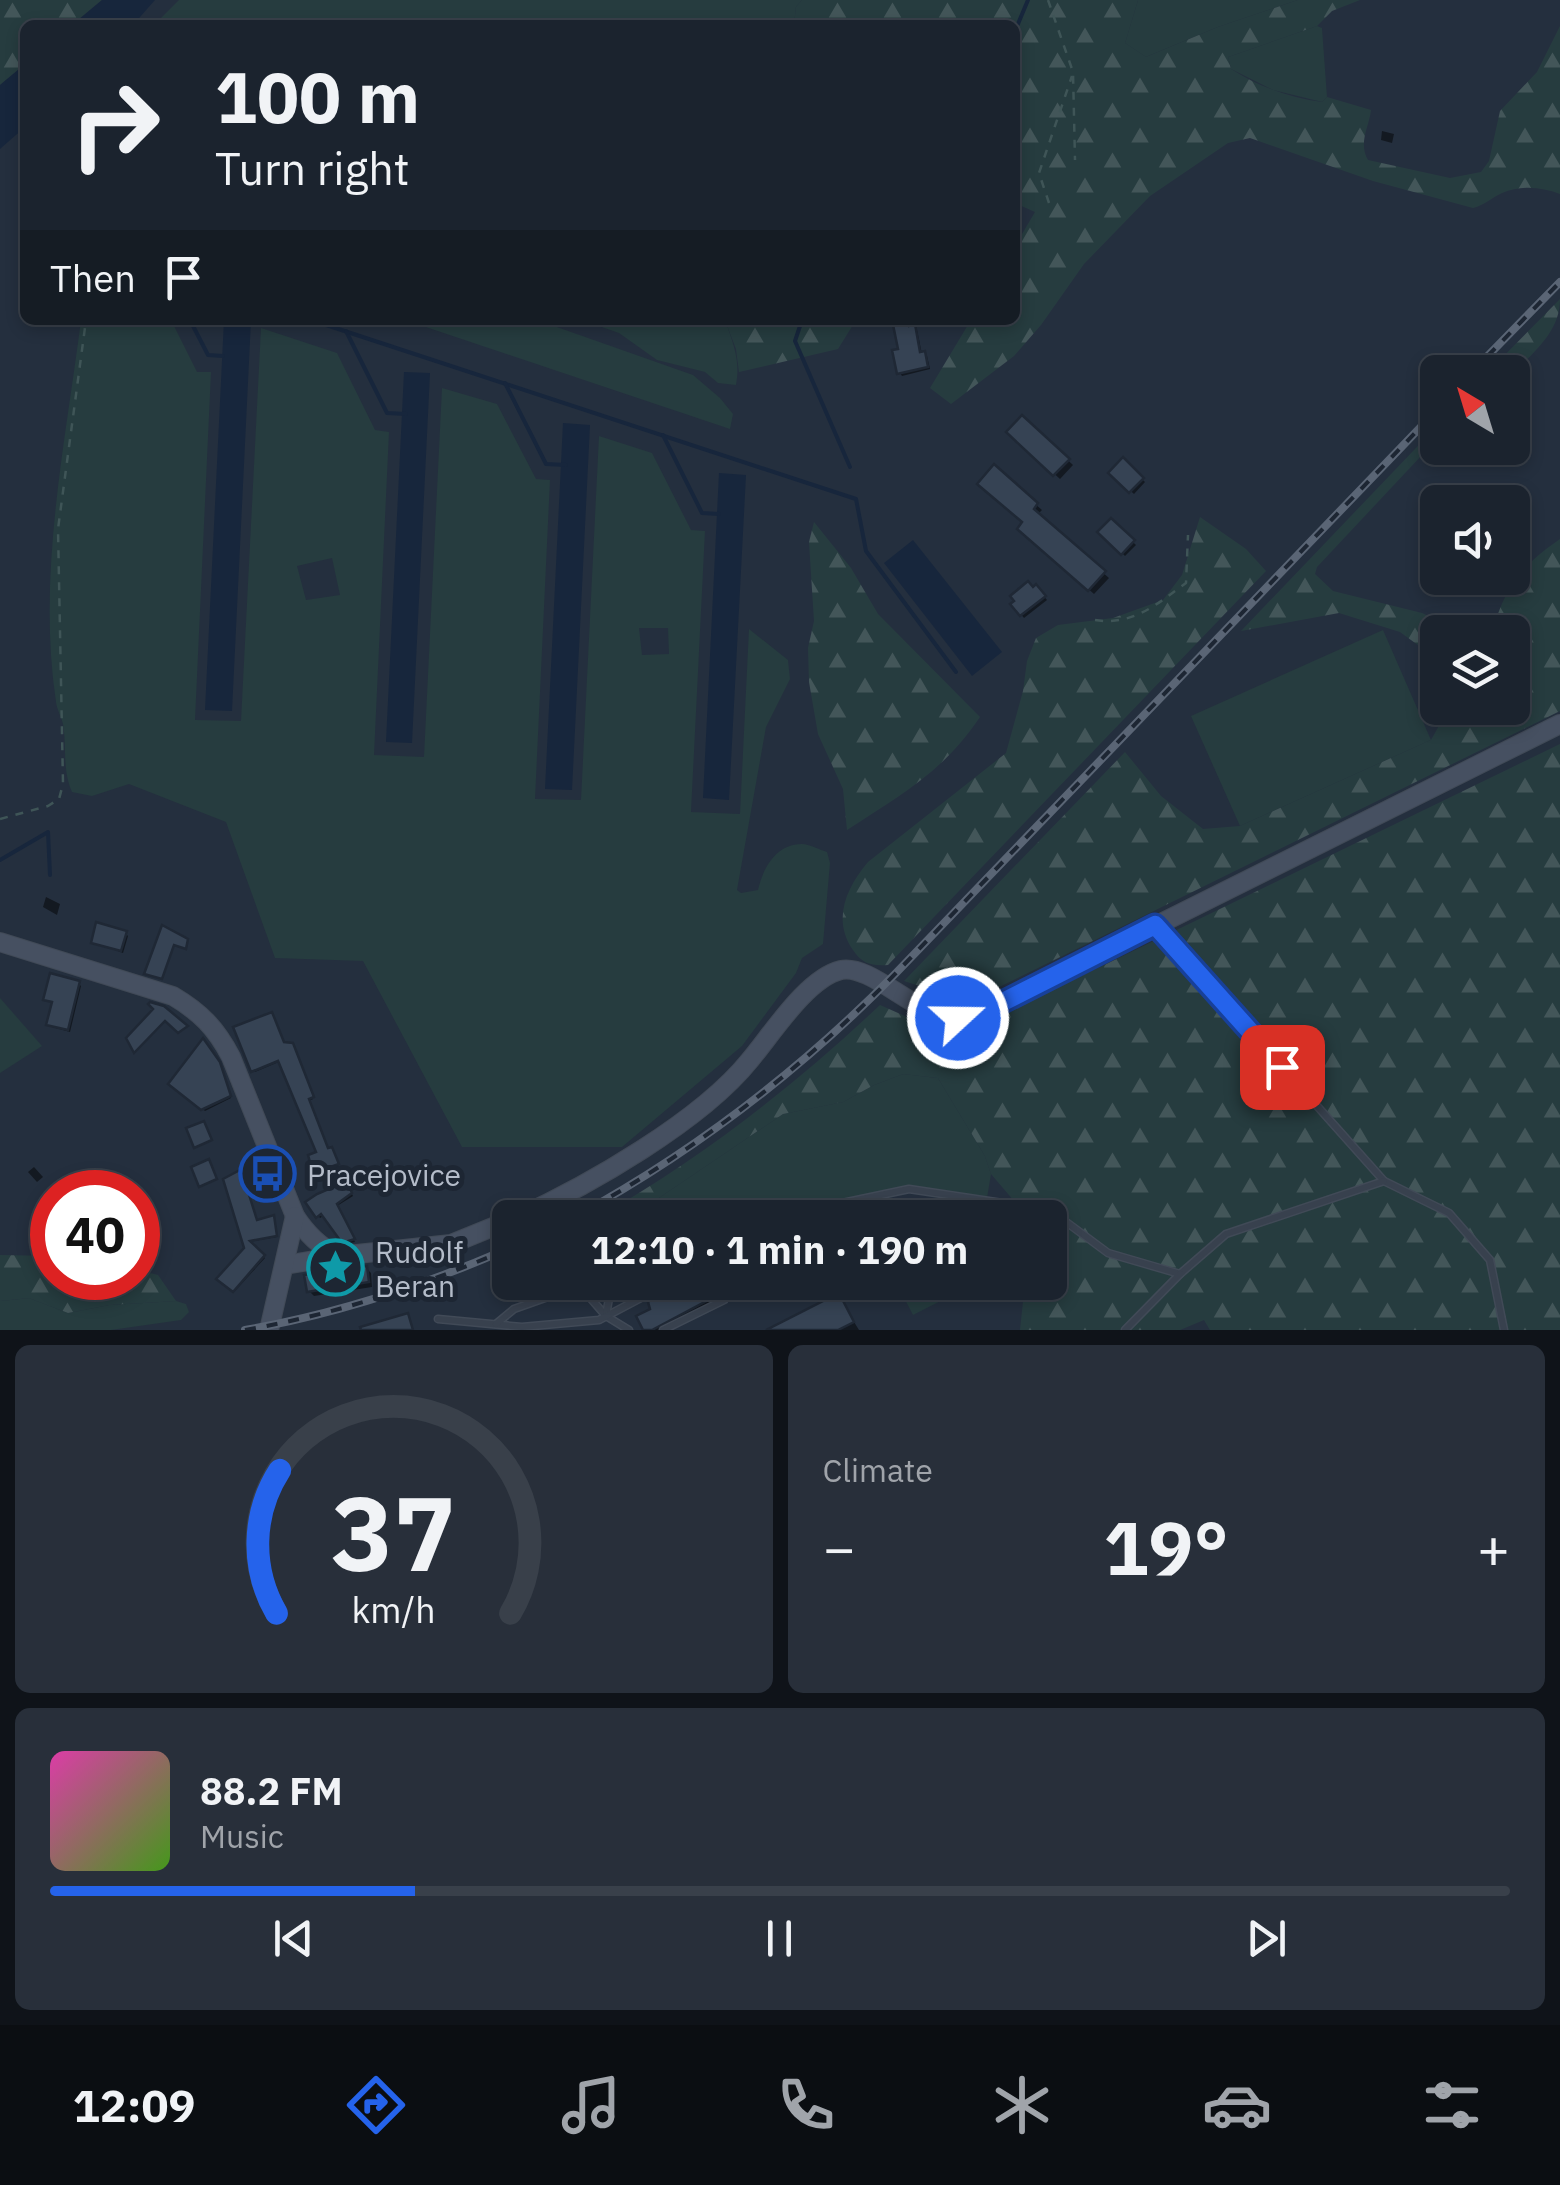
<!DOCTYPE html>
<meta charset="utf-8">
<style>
:root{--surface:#1b232e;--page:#282f3a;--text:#f1f3f6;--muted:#a0a4aa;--line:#39404a;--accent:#2563eb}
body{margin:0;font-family:"IBM Plex Sans",sans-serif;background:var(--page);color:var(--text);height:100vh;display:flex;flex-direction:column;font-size:38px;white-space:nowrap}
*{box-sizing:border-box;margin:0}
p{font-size:32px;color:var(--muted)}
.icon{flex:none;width:55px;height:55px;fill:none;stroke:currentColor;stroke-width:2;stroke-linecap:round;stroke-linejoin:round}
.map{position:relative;height:1330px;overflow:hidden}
.details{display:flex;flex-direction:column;gap:15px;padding:15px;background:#0f1319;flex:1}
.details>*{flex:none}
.top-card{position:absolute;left:20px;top:20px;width:1000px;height:305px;border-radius:15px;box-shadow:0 5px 15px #0003,0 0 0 2px var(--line);background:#1b232e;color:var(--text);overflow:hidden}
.needle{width:65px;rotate:322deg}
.tools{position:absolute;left:1420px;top:355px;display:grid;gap:20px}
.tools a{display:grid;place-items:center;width:110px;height:110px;border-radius:15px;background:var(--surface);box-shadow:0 5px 15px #0003,0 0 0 2px var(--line);font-size:50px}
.speed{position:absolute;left:30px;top:1170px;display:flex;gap:20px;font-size:50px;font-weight:700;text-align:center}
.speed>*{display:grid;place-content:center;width:130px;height:130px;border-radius:50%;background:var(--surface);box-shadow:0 5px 15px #0003,0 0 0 2px var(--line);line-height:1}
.speed .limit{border:15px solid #d22;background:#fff;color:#111}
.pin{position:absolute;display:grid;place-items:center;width:85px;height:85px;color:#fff;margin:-42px;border-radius:20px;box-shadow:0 5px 15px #0006}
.me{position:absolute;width:110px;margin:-55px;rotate:69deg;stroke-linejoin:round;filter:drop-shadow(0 0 8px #0008)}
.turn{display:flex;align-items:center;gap:35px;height:210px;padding:0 30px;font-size:45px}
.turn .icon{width:130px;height:130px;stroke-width:2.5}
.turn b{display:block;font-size:70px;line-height:85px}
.then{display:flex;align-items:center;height:95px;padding:0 30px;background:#0003;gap:20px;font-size:38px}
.big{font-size:75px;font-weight:800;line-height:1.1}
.details .widget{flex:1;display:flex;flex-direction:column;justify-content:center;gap:15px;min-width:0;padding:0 35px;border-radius:15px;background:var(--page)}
.details .dial{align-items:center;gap:0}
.dial svg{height:260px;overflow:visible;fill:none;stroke:var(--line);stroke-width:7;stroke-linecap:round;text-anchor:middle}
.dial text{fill:var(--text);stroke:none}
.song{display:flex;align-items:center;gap:30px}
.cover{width:120px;height:120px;border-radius:15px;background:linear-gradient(135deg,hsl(320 70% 55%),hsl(100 70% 35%))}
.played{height:10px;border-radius:5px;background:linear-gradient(90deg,var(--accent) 25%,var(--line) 25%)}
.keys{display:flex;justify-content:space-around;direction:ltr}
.heat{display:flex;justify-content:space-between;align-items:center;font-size:55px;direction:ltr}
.details .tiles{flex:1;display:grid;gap:15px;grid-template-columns:1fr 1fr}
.widget:last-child{grid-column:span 2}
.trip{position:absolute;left:492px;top:1200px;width:575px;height:100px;border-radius:15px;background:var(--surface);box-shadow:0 5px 15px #0003,0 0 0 2px var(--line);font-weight:800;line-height:100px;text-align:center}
.dock{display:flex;height:160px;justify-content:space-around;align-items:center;background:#0b0e12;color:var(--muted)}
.dock .icon{width:70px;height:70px}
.dock .active{color:var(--accent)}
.dock b{font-size:45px;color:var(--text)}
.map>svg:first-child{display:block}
.grass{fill:#263c3f;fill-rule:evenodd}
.forest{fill:url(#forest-firs)}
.water{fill:#17263c}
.shadow{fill:#0007}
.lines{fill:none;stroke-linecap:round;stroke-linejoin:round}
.stream{stroke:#17263c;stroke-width:4}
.building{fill:#364354;stroke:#1f2835;stroke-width:2.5}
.lane-casing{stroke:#414a57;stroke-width:9}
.secondary-casing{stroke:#414a57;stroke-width:20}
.path{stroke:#3f5557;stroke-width:2.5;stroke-dasharray:8 8;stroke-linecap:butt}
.lane{stroke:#38414e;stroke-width:6}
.secondary{stroke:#465061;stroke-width:18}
.rail-casing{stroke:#5a6575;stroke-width:8}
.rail{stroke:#1d2633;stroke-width:4;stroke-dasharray:11;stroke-linecap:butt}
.route-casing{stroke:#184099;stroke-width:25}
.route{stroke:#2563eb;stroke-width:18}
.labels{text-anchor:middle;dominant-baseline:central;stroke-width:10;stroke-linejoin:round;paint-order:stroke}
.poi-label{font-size:30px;fill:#b4bcc9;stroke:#1d2633;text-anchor:start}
</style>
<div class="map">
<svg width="1560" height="1330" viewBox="0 0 1560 1330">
<defs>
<pattern id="forest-firs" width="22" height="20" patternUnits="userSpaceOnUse" patternTransform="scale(2.5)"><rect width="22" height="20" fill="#263c3f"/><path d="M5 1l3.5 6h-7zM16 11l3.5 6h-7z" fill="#435659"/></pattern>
</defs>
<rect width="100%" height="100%" fill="#242f3e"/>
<g class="grass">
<polygon points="179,0 802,0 796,7 794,25 154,25"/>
<polygon points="1138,0 1298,0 1218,27 1146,57 1125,43"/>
<polygon points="1317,26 1322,28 1327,97 1322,102 1273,90 1231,69 1228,57"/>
<path d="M 81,320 L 171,320 L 197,372 L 211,372 L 195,720 L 241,721 L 261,328 L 337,353 L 375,430 L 389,432 L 374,755 L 424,757 L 442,388 L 497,404 L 536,479 L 550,480 L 535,799 L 581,800 L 599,436 L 652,453 L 691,530 L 705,531 L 691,812 L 740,814 L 749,629 L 788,660 L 790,679 L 766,727 L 737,890 L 741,893 L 758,890 C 763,868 776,844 802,844 C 809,844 820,850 827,852 L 830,863 L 823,944 L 802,958 L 796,973 L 742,1046 L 622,1147 L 462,1147 L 363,961 L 275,958 L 226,822 L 129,784 L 92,796 L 72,792 C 62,769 67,748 63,724 C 61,716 57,710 56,702 C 37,575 65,446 81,320 ZM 332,558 L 340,595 L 306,600 L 297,566 ZM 639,628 L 668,628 L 669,654 L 642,655 Z"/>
<polygon points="405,320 537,320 693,375 720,398 733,414 730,429"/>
<path d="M 564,320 L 725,320 C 733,342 741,362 736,385 L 718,383 L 705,372 L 657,360 L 619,333 L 596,325 Z"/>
<polygon points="1383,630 1431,740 1240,826 1191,716"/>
<polygon points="0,998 42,1046 0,1073"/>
<polygon points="903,1074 938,1078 985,1156 991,1174 987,1198 909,1186 834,1201 790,1217 637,1218 638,1212 783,1114 843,1102 874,1085"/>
<polygon points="902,1199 987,1213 987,1217 900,1217 883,1201"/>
<polygon points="902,1283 902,1282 976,1283 913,1315 899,1288"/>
<polygon points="29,1298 68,1313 109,1305 176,1301 186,1304 189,1312 181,1320 111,1330 0,1330 0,1301"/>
</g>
<g class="forest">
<polygon points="0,0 102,0 72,25 25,25 25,64 0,85"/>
<path d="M 802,0 L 1138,0 L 1125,43 L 1146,57 L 1218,27 L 1298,0 L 1360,0 L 1332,11 L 1317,26 L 1228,57 L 1231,69 C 1257,86 1290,98 1322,102 L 1327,97 L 1371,110 C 1369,127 1358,143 1368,160 L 1450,178 L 1481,172 L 1489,161 L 1500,111 L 1537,72 L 1560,26 L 1560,194 C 1541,187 1522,185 1502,193 C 1491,198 1485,205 1473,208 L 1373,181 L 1250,138 L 1228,143 L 1150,196 L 1084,264 L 1041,325 L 1014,356 L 951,404 L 930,388 L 971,320 L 1015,320 L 1015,246 L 1035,212 L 1015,203 L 1015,25 L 794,25 L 796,7 Z"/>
<path d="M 1560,299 C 1560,332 1534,351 1513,374 L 1488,372 Z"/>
<polygon points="725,320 856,320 838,349 739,372 736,349"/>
<polygon points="1437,426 1437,439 1317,567 1315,574 1333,591 1422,613 1463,632 1438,632 1437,659 1400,632 1339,613 1241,631"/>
<path d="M 1200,517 L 1246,549 L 1266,571 L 888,965 C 872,966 862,964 853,950 C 832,920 846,888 868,862 L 1006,753 L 1023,691 L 1027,661 L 1036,638 L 1058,625 L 1113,618 L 1163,600 L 1182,575 Z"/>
<path d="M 814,522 L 851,568 L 878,614 L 980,717 C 944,771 901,795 847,830 L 843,789 L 818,734 L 809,682 L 808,648 L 814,621 L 809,542 Z"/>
<path d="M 1560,539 L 1560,711 L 985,994 L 947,995 L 904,981 L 1125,752 L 1161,796 L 1203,829 L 1240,826 L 1431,740 L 1449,708 L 1512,708 L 1512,632 L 1492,632 C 1506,586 1520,567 1560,539 Z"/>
<path d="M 1560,744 L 1560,1330 L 1210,1330 L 1204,1320 L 1180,1330 L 1020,1330 L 1025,1283 L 1050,1282 L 1050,1218 L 1028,1217 L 991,1174 L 985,1156 L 938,1078 L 903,1074 L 874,1085 L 843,1102 L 783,1114 L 638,1212 L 637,1217 L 597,1218 C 702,1158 793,1087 880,1005 L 941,1032 L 993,1019 Z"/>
<polygon points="0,1255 52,1256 52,1278 138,1278 138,1270 158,1275 176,1301 109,1305 68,1313 29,1298 0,1301"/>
</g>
<g class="water">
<polygon points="102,0 155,0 133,25 72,25"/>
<polygon points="25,64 25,127 0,149 0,85"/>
<polygon points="224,320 251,320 232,711 205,710"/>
<polygon points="404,372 430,373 412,743 386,742"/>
<polygon points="563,423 590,425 572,790 545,789"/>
<polygon points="719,473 746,475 729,800 703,798"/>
<polygon points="913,540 1002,652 972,676 884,563"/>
</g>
<g class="shadow">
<polygon points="1382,131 1394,134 1392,143 1381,140"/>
<polygon points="901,320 906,320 910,328 917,330 922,354 927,356 930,369 902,376 900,373"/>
<polygon points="1022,418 1073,465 1060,479 1009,432"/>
<polygon points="1123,461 1145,482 1134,494 1111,473"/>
<polygon points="994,468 1042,510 1037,515 1109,578 1094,594 1020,528 1025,523"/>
<polygon points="1111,522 1136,545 1125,556 1101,532"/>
<polygon points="1036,587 1047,600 1024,618 1013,605"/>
<polygon points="1431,665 1438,671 1438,683 1426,672"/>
<polygon points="46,897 60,904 57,915 43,907"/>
<polygon points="125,933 128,936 123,953 93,942"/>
<polygon points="78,983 81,986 70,1032 52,1027 49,1024 54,1003 46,999"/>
<polygon points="236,1028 293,1047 313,1099 309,1101 328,1151 332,1151 339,1165 316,1172 311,1157 319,1154 281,1061 255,1072"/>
<polygon points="221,1067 231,1098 205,1111 172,1083"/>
<polygon points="256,1166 261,1179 246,1186 257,1223 274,1218 277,1237 248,1242 265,1258 235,1291 220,1279 247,1249 226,1180"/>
<polygon points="34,1167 43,1177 37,1182 28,1172"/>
<polygon points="348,1186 353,1196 337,1206 355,1242 346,1244 325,1215 320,1218 309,1203"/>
<polygon points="366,1268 371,1273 372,1287 314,1296 309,1291"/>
<polygon points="684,1283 690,1291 708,1290 715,1304 665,1330 646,1330 654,1310"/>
<polygon points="838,1296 859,1330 771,1330"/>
</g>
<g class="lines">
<g class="stream">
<polyline points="1015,31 1028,0"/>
<polyline points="190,320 208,355 223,356"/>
<polyline points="311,320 856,499 866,551 956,672"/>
<polyline points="802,320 795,341 850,467"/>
<polyline points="346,331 387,413 406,414"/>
<polyline points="505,383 546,464 566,465"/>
<polyline points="663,435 702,513 719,514"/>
<polyline points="0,860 48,832 50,875"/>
</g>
</g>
<g class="building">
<polygon points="892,320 907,320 909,326 915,324 920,352 925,351 928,367 897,374 892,350 898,349"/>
<polygon points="1022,415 1070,459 1053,476 1006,432"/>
<polygon points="1123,457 1144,478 1129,493 1108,473"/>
<polygon points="994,464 1038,503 1034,509 1106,571 1088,591 1017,529 1022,522 977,484"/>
<polygon points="1111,518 1135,540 1121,555 1097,532"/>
<polygon points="1028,581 1033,587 1036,584 1046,596 1020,616 1010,604 1014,601 1010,596"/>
<polygon points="96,922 127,931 121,951 91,943"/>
<polygon points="162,925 188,939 186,949 174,945 162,979 144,974"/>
<polygon points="50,973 80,981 68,1030 46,1025 52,1002 43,1000"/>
<polygon points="150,1002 164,1006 188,1026 178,1033 165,1021 134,1053 126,1038 153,1009 148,1004"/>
<polygon points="272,1012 284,1042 293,1043 314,1097 309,1099 328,1148 332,1147 339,1164 313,1173 308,1155 316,1152 278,1061 251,1072 233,1027"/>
<polygon points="203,1038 220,1062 231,1096 201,1110 168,1084"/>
<polygon points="204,1121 212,1140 194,1148 186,1128"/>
<polygon points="209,1159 217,1179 199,1187 191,1167"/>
<polygon points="255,1162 261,1178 246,1185 257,1220 274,1215 277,1236 250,1241 265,1255 233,1292 216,1279 244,1248 223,1179"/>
<polygon points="347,1181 352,1193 337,1204 355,1239 342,1243 321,1214 316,1218 305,1202 317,1194"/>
<polygon points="367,1266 369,1282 307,1292 304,1275"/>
<polygon points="679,1282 686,1282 689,1289 704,1282 712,1298 652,1330 643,1330 636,1316 650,1309 648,1302"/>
<polygon points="839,1293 854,1322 838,1330 766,1330"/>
<polygon points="408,1313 413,1330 361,1330 360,1327"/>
</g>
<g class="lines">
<defs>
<g id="lane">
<polyline points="1159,929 1384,1181 1449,1213 1490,1260 1504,1330"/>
<polyline points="797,1218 814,1209 909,1189 1050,1210 1108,1253 1180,1274 1226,1234 1384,1181"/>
<polyline points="580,1286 606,1316 629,1330"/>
<polyline points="606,1315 612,1282"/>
<polyline points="438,1319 522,1327 599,1320 671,1282"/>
<polyline points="496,1324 514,1309 590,1282"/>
<polyline points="663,1330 724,1300 716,1282"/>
<polyline points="1125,1330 1180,1274"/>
</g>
<g id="secondary">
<path d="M 0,942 L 173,996 C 200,1012 216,1028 231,1057 L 295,1216 C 307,1234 319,1246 338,1256 L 451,1244 L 510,1220"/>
<path d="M 517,1218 C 589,1185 701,1121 750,1060 C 772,1034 807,978 841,970 C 872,963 922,1022 959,1018 C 971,1017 984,1010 995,1006 L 1560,724"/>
<polyline points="285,1265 338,1256"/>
<polyline points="269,1330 295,1216"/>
</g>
</defs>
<use href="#lane" class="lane-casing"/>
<use href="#secondary" class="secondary-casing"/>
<g class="path">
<polyline points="1048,0 1073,72 1075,160"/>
<polyline points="1049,203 1039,173 1072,76"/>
<path d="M 1095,620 C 1133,626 1157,604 1186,583 L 1188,535"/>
<polyline points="0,819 48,806 59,799 63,784 58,529 86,320"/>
</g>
<use href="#lane" class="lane"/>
<use href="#secondary" class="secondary"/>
<defs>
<g id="rail">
<polyline points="1472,372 1560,282"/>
<path d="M 573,1218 C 694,1152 800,1071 896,973 L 1438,409"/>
<path d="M 245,1330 C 337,1314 425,1285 510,1248"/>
</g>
</defs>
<use href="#rail" class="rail-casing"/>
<use href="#rail" class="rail"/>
</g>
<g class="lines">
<defs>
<polyline id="route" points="958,1018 995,1006 1155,925 1282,1067"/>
</defs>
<use href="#route" class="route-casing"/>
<use href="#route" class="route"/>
</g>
<defs>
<symbol id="bus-ring" viewBox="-11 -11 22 22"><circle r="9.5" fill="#1d2633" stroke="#1a4fb4" stroke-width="1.5"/><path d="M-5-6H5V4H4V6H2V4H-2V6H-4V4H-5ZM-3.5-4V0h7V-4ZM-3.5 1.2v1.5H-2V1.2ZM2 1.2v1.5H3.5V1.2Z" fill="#1a4fb4"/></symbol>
<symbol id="sight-ring" viewBox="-11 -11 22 22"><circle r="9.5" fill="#1d2633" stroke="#0f9aa8" stroke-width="1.5"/><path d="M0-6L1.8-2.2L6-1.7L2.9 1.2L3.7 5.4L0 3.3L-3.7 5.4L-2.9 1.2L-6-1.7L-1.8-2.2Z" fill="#0f9aa8"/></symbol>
</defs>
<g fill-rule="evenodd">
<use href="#bus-ring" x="236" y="1142" width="63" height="63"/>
<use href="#sight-ring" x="304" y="1236" width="63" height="63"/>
</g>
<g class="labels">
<g class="poi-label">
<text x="307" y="1174">Pracejovice</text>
<text x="375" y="1251">Rudolf<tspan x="375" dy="34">Beran</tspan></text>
</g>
</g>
</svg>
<div class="tools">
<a><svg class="needle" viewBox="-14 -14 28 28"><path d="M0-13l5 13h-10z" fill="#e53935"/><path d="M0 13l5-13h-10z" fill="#a0a4aa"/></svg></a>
<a><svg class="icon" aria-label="sound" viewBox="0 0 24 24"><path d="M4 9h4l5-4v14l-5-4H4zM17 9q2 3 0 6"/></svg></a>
<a><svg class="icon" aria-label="layers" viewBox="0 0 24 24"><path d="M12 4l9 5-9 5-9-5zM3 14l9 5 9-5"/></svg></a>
</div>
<div class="speed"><div class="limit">40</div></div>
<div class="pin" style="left:1282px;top:1067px;background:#d93025"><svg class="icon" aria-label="arrive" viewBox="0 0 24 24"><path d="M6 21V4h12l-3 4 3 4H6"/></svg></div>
<svg class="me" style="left:958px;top:1018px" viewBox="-20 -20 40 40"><circle r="17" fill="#2563eb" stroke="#fff" stroke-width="3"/><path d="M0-11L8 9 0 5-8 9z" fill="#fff"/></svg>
<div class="trip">12:10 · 1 min · 190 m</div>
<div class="top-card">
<div class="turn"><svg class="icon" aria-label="right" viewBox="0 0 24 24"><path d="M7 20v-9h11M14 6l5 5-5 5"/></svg><div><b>100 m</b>Turn right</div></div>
<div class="then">Then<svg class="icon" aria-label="arrive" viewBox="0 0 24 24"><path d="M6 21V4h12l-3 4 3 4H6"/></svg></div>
</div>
</div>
<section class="details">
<div class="tiles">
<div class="widget dial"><svg viewBox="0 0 100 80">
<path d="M14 69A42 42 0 1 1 86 69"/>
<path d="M14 69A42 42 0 0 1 15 25" stroke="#2563eb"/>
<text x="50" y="56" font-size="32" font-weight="700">37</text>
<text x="50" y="72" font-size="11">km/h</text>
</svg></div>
<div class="widget"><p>Climate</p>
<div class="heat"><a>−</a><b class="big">19°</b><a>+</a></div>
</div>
<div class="widget">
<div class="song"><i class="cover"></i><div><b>88.2 FM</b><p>Music</p></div></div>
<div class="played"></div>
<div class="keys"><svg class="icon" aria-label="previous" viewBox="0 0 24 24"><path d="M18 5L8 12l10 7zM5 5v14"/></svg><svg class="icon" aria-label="pause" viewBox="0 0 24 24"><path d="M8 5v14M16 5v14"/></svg><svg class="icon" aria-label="next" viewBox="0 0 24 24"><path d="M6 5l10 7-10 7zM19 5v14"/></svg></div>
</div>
</div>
</section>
<nav class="dock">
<b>12:09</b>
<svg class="icon active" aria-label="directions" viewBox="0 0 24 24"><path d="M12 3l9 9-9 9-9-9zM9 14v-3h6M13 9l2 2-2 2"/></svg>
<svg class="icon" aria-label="music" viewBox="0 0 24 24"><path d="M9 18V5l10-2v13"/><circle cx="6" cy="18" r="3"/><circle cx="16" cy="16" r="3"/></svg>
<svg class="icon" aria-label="phone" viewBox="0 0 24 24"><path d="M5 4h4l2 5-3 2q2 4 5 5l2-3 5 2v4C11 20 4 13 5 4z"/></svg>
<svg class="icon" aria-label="climate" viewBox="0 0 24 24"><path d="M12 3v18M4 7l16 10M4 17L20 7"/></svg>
<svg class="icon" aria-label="car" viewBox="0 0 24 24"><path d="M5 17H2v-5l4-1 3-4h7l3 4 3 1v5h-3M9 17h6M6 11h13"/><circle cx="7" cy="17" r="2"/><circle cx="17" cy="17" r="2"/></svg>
<svg class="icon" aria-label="filters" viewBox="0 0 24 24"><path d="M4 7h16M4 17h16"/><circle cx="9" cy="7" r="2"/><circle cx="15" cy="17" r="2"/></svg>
</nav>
